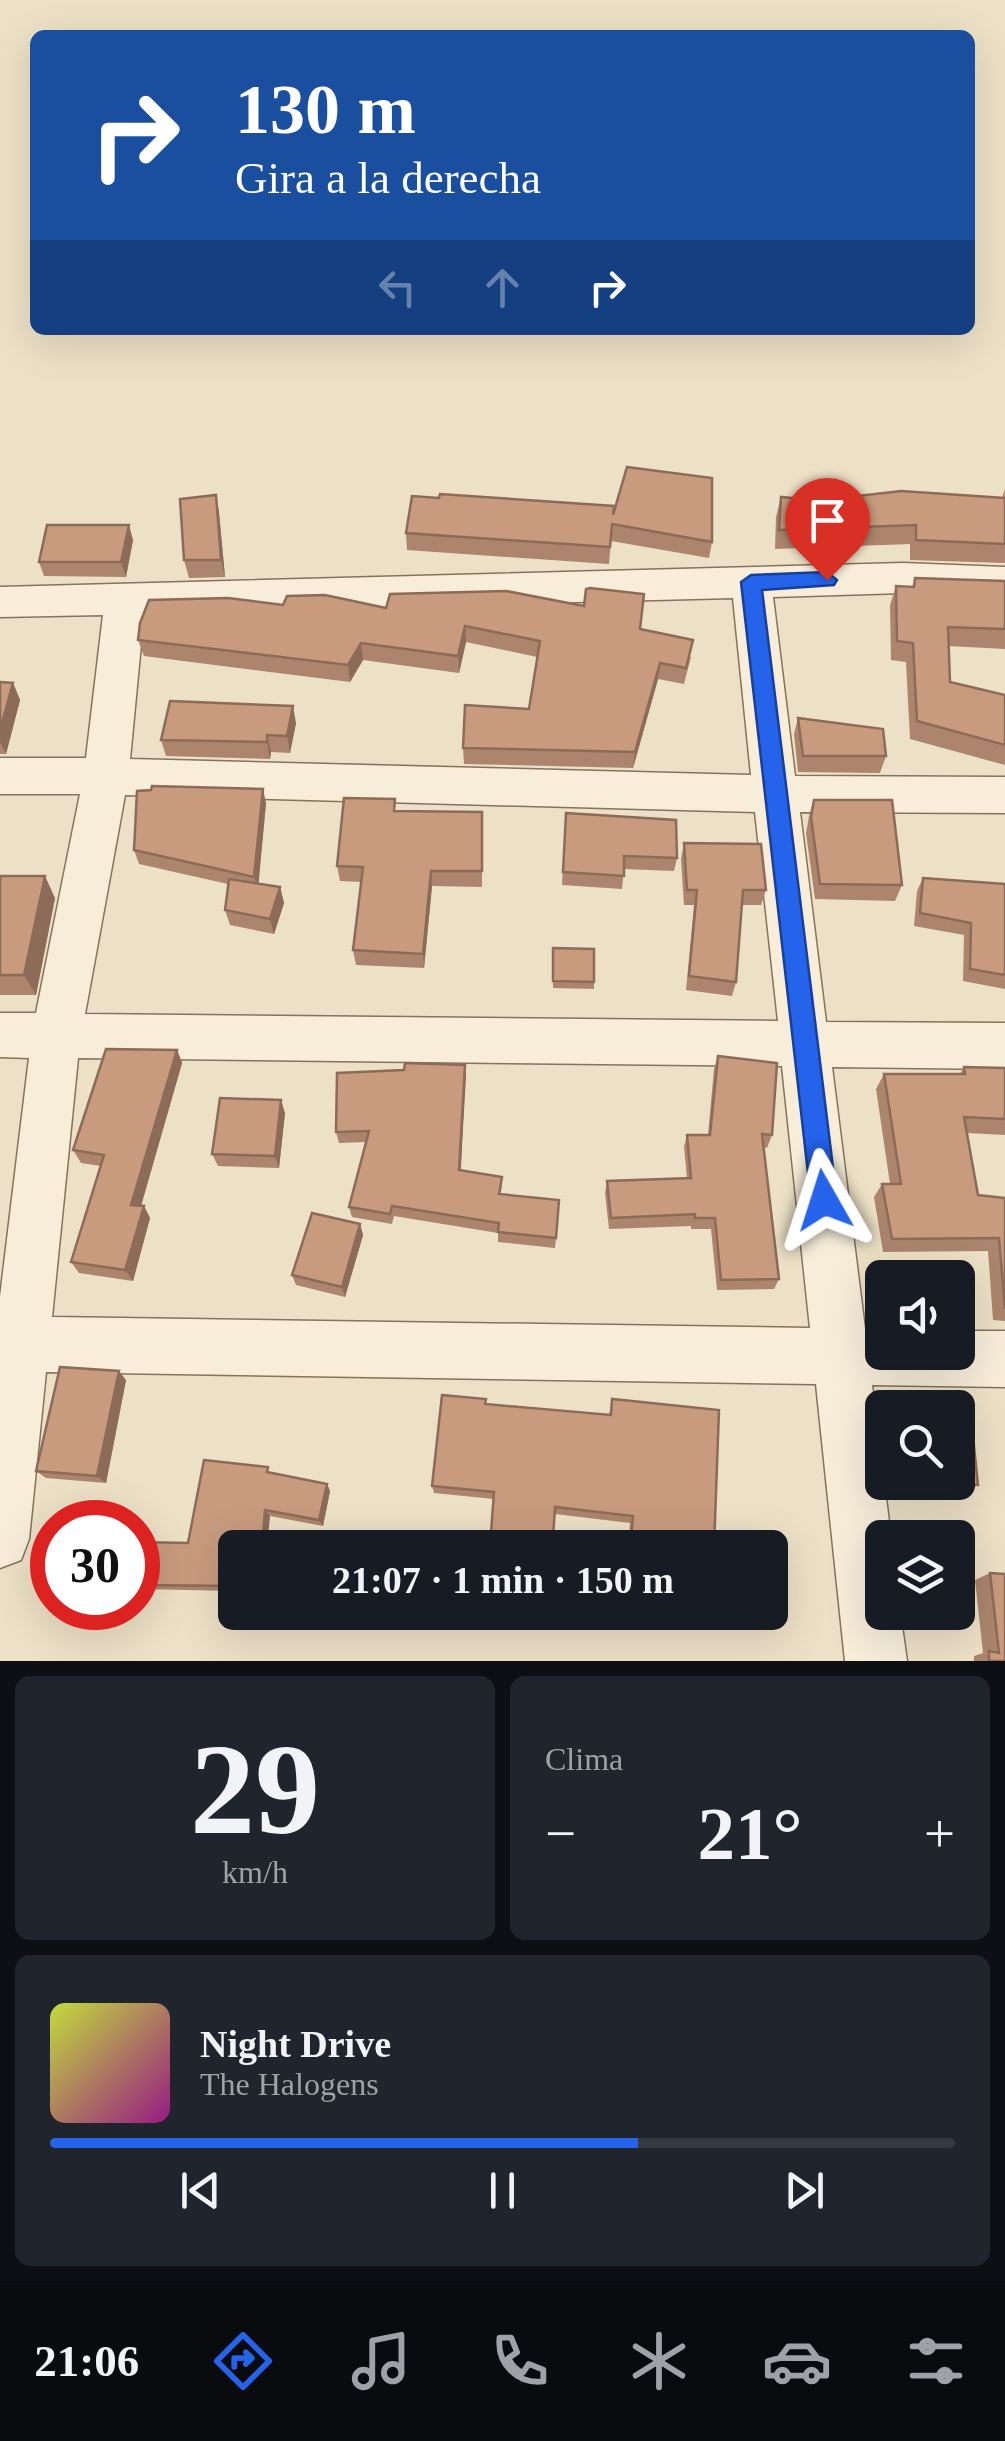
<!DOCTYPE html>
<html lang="es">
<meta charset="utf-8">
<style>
:root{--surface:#171b24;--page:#20242c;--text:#f1f3f6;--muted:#9ea1a6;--line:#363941;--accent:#2563eb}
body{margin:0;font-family:"Times New Roman",serif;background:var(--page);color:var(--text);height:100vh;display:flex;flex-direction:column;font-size:38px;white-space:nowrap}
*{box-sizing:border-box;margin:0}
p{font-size:32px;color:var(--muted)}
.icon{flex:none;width:55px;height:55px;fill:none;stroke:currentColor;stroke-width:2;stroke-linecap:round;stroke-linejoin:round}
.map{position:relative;height:1661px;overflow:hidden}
.panel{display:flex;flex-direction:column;gap:15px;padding:15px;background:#0d0f14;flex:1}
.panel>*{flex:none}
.hud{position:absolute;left:30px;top:30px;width:945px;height:305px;border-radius:15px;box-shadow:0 10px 40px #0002;background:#1a4fa0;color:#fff;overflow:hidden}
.tools{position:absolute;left:865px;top:1260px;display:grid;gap:20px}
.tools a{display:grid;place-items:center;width:110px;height:110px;border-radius:15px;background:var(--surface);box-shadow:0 10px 40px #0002;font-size:50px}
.speed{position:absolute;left:30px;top:1500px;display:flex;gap:20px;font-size:50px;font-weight:700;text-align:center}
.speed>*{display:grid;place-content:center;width:130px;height:130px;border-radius:50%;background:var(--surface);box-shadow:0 10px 40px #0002;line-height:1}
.speed .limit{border:15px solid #d22;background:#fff;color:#111}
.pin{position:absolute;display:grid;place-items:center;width:85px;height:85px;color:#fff;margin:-102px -42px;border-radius:50% 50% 50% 0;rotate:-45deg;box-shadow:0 0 10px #0007}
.pin .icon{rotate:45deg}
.me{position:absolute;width:110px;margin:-55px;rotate:354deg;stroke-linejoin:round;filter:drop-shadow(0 0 8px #0008)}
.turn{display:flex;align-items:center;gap:35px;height:210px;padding:0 40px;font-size:45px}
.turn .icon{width:130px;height:130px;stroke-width:2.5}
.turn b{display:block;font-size:70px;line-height:85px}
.lanes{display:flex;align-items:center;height:95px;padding:0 40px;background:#0003;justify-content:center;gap:50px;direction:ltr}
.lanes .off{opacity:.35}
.big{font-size:75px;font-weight:800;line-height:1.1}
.panel .widget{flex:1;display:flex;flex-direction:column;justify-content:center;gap:15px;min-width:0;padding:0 35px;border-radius:15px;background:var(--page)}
.panel .dial{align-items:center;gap:0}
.dial b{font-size:130px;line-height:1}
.song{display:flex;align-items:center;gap:30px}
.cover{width:120px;height:120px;border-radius:15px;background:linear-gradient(135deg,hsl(70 70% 55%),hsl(310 70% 35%))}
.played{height:10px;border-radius:5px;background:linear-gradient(90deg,var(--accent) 65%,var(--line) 65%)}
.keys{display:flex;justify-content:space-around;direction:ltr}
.heat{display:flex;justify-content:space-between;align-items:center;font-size:55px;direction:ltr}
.panel .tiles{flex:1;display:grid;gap:15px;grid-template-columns:1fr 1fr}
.widget:last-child{grid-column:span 2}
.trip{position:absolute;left:218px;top:1530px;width:570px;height:100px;border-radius:15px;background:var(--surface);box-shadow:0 10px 40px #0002;font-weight:800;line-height:100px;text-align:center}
.tab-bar{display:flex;height:160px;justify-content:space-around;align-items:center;background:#090b0e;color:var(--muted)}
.tab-bar .icon{width:70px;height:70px}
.tab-bar .active{color:var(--accent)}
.tab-bar b{font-size:45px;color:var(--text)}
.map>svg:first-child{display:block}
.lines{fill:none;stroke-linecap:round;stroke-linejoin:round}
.minor-casing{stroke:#86725d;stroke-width:3}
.minor{fill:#f7edd9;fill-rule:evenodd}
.wall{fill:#ac856c}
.shaded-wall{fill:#8c6c58}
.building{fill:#c89b7e;stroke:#8c6c58;stroke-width:2.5}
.route{fill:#2563eb;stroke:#184099;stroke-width:2.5}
</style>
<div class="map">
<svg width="1005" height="1661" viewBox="0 0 1005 1661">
<rect width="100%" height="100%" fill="#ece0c6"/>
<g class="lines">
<defs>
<path id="minor" d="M 903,563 L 1005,567 L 1005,597 L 903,593 L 773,597 L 795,776 L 1005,777 L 1005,813 L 800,812 L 826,1022 L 1005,1023 L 1005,1069 L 832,1067 L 865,1329 L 882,1330 L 882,1352 L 958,1352 L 958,1331 L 1005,1331 L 1005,1387 L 872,1385 L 891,1538 L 882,1538 L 882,1612 L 900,1612 L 907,1661 L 845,1661 L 816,1384 L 46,1372 L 29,1539 L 21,1560 L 0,1568 L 0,1297 L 29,1058 L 0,1057 L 0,1013 L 36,1013 L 80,794 L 0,794 L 0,758 L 86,758 L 103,615 L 0,617 L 0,587 ZM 733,598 L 751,775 L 130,759 L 144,613 ZM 125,795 L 755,812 L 778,1021 L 85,1014 ZM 78,1058 L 782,1066 L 810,1328 L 52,1317 Z"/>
</defs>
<use href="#minor" class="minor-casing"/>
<use href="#minor" class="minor"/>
</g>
<g class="wall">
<polygon points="1005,489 1005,563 910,560 910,544 775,549 776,517 781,497 854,504 857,496 1002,498"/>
<polygon points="216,495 219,513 225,577 189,578 184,560"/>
<polygon points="613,515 712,542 709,558 611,541 609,564 407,550 406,533"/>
<polygon points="133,540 126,577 44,576 39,562"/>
<polygon points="915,578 1005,581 1005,649 948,646 950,682 1005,695 1005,765 910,739 906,662 891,660 890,605 896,586 912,587"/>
<polygon points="283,605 386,608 640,629 691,657 684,684 658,679 633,768 464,764 463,748 529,709 537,657 466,642 459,673 363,660 350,682 144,656 138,640"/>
<polygon points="0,682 13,683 20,700 6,754 0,754"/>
<polygon points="798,718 886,756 880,773 798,772 794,734"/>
<polygon points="296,723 290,753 271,752 270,759 166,756 161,740"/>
<polygon points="814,800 902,885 895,901 815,899 806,833 809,816"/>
<polygon points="266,803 258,884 280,887 284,903 274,934 230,925 225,910 228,884 139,864 134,850"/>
<polygon points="396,811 482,812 482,887 432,886 424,968 356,965 353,950 361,882 340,881 337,866"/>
<polygon points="566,813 677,858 674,871 624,869 622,889 562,885"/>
<polygon points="684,843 766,890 761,905 742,905 736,982 732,996 686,990 694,905 684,905 681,859"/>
<polygon points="0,876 55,898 36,995 0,995"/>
<polygon points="923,878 1005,884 1005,989 963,981 964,935 914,926 917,891"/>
<polygon points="553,948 594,982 594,989 553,988"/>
<polygon points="177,1050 182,1063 141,1206 144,1206 150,1218 133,1281 79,1273 71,1262 101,1166 81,1163 73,1150"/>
<polygon points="718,1056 772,1135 767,1148 764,1147 779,1279 774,1289 717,1290 711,1229 691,1229 691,1226 609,1229 605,1193 607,1181 687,1178 684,1147 687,1135 708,1135 714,1069"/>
<polygon points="465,1065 461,1170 502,1187 500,1195 556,1238 555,1248 498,1242 498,1233 394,1216 392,1224 352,1217 349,1207 366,1142 339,1143 336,1132 404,1070"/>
<polygon points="964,1067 1005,1068 1005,1135 967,1133 978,1195 1005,1198 1005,1321 993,1320 988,1251 883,1252 874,1197 882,1184 890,1184 876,1089 884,1074 960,1074"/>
<polygon points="285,1113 279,1168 218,1166 212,1154"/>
<polygon points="360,1224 363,1235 345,1297 296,1285 292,1275"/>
<polygon points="126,1380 106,1483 46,1478 36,1471"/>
<polygon points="612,1399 714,1548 628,1548 630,1523 555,1514 552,1545 491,1540 494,1499 434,1493 432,1486 485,1404 609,1415"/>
<polygon points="272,1473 327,1484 330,1491 323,1526 270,1516 235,1548 235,1591 138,1589 138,1542 188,1543"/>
<polygon points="901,1482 958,1482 978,1485 968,1492 901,1488"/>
<polygon points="990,1573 1005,1661 974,1661 974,1656 983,1653 975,1580"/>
</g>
<g class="shaded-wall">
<polygon points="216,495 219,513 225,577 221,560"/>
<polygon points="129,525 133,540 126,577 121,562"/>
<polygon points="465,626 466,642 459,673 458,656"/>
<polygon points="361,643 363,660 350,682 348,665"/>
<polygon points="660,663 658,679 633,768 635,752"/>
<polygon points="13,683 20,700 6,754 0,742 0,730"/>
<polygon points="293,706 296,723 290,753 287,736"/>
<polygon points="267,735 271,752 270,759 267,742"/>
<polygon points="263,789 266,803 258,890 254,877"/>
<polygon points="431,871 432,886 424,968 423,954"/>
<polygon points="45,876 55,898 36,995 24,975"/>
<polygon points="280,887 284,903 274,934 270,919"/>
<polygon points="177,1050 182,1063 138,1216 131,1205"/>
<polygon points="465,1065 466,1077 460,1180 459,1170"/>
<polygon points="281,1100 285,1113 279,1168 275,1156"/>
<polygon points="144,1206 150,1218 133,1281 125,1270"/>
<polygon points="360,1224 363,1235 345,1297 342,1287"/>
<polygon points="119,1371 126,1380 106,1483 97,1476"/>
<polygon points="327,1484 330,1491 323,1526 319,1520"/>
<polygon points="265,1510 270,1516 267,1548 262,1548"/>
</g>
<g class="building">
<polygon points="627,467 712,478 712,542 612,524 610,547 406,533 412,496 439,498 440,494 614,506 613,515"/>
<polygon points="901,491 1005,498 1005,544 916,540 916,525 779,530 781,497 859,505 857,496"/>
<polygon points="216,495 221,560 184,560 180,499"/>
<polygon points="47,525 129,525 121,562 39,562"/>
<polygon points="915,578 1005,581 1005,629 948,627 950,682 1005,695 1005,745 917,721 913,643 897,641 896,586 914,587"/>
<polygon points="590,588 644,594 640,629 693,640 686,668 660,663 635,752 463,748 465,705 529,709 540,641 465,626 458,656 361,643 348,665 138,640 140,623 149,600 228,598 283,605 287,596 325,595 386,608 390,594 506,591 584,606 586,589"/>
<polygon points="0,682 13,683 0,730"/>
<polygon points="170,701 293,706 287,736 267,735 267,742 161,740"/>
<polygon points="798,718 883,729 886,756 803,756"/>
<polygon points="152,786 263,789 254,877 134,850 137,791 151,790"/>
<polygon points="344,798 395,799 394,811 482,812 482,871 431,871 423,954 353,950 363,867 337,866"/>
<polygon points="814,800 892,800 902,885 820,884 811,817"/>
<polygon points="566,813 676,820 677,858 624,856 624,876 563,872"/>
<polygon points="684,843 761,844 766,890 743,890 736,982 689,976 697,890 687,890"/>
<polygon points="0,876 45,876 24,975 0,975"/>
<polygon points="923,878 1005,884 1005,975 970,969 971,923 920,913"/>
<polygon points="229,879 280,887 270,919 225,910"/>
<polygon points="553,948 594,949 594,982 553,981"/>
<polygon points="106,1049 177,1050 131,1205 144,1206 125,1270 71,1262 104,1155 73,1150"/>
<polygon points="718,1056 777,1063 772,1135 762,1134 779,1279 721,1280 715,1218 695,1218 695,1214 611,1218 607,1181 691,1178 687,1135 710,1135"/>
<polygon points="405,1063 465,1065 459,1170 502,1177 499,1194 559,1200 556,1238 498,1232 499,1223 392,1206 390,1214 349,1207 369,1131 336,1132 337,1073 404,1070"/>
<polygon points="964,1067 1005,1068 1005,1119 964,1117 978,1195 1005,1198 1005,1309 999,1238 892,1239 882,1184 901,1184 884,1074 965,1074"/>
<polygon points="220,1098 281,1100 275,1156 212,1154"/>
<polygon points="312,1213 360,1224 342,1287 292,1275"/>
<polygon points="60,1367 119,1371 97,1476 36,1471"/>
<polygon points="442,1395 486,1399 485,1404 611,1415 612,1399 719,1410 714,1548 630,1548 633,1516 555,1507 553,1539 491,1533 494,1492 432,1486"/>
<polygon points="958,1426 972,1427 978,1485 935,1482 958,1482"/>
<polygon points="204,1460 268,1467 267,1472 327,1484 319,1520 265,1510 262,1548 235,1548 235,1586 138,1585 138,1542 188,1543"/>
<polygon points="990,1573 1005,1574 1005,1661 989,1661 989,1651 999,1653"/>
</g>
<polygon class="route" points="827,572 837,580 834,585 762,590 837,1200 833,1209 824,1213 815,1209 811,1200 741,582 751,575"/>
</svg>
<div class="tools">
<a><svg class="icon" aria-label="sound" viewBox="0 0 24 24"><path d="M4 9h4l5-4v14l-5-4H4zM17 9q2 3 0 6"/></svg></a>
<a><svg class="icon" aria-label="search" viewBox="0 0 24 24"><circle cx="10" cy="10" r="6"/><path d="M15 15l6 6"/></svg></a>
<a><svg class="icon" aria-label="layers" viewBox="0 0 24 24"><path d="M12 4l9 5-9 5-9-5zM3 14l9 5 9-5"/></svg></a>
</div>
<div class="speed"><div class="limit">30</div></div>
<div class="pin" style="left:827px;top:580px;background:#d93025"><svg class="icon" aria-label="arrive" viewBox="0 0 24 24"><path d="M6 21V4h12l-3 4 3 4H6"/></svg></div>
<svg class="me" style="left:824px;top:1200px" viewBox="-20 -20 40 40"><path d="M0-17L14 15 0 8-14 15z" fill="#2563eb" stroke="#fff" stroke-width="4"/></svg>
<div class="trip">21:07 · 1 min · 150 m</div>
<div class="hud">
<div class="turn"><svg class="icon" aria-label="right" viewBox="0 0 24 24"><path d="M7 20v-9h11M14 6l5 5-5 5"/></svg><div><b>130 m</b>Gira a la derecha</div></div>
<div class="lanes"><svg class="icon off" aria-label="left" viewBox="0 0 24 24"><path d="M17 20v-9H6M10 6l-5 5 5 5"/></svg><svg class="icon off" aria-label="ahead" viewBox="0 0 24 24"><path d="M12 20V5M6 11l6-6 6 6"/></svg><svg class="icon" aria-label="right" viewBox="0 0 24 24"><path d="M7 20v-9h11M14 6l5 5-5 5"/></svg></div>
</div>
</div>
<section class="panel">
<div class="tiles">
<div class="widget dial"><b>29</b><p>km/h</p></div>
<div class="widget"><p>Clima</p>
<div class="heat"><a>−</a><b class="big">21°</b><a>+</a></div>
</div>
<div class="widget">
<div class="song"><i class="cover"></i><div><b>Night Drive</b><p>The Halogens</p></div></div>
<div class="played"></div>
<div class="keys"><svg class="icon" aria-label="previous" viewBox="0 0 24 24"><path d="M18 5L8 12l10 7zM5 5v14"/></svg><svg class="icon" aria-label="pause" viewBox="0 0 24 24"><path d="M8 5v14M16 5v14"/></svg><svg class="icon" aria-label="next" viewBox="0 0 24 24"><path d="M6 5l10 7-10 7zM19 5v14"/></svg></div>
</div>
</div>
</section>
<nav class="tab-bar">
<b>21:06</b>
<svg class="icon active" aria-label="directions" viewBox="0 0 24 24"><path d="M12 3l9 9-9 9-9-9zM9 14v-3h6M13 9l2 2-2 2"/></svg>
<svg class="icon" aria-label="music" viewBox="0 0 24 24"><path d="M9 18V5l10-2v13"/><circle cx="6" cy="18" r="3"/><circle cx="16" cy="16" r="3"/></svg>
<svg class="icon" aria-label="phone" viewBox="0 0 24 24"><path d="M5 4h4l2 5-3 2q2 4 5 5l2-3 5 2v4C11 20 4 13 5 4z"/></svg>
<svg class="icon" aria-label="climate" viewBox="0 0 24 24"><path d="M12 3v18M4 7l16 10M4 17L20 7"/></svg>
<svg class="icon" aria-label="car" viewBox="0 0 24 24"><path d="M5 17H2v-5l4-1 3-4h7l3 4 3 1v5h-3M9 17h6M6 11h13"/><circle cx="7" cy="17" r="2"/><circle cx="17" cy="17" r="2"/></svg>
<svg class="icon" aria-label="filters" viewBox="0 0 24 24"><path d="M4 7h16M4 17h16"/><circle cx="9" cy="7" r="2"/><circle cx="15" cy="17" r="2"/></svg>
</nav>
